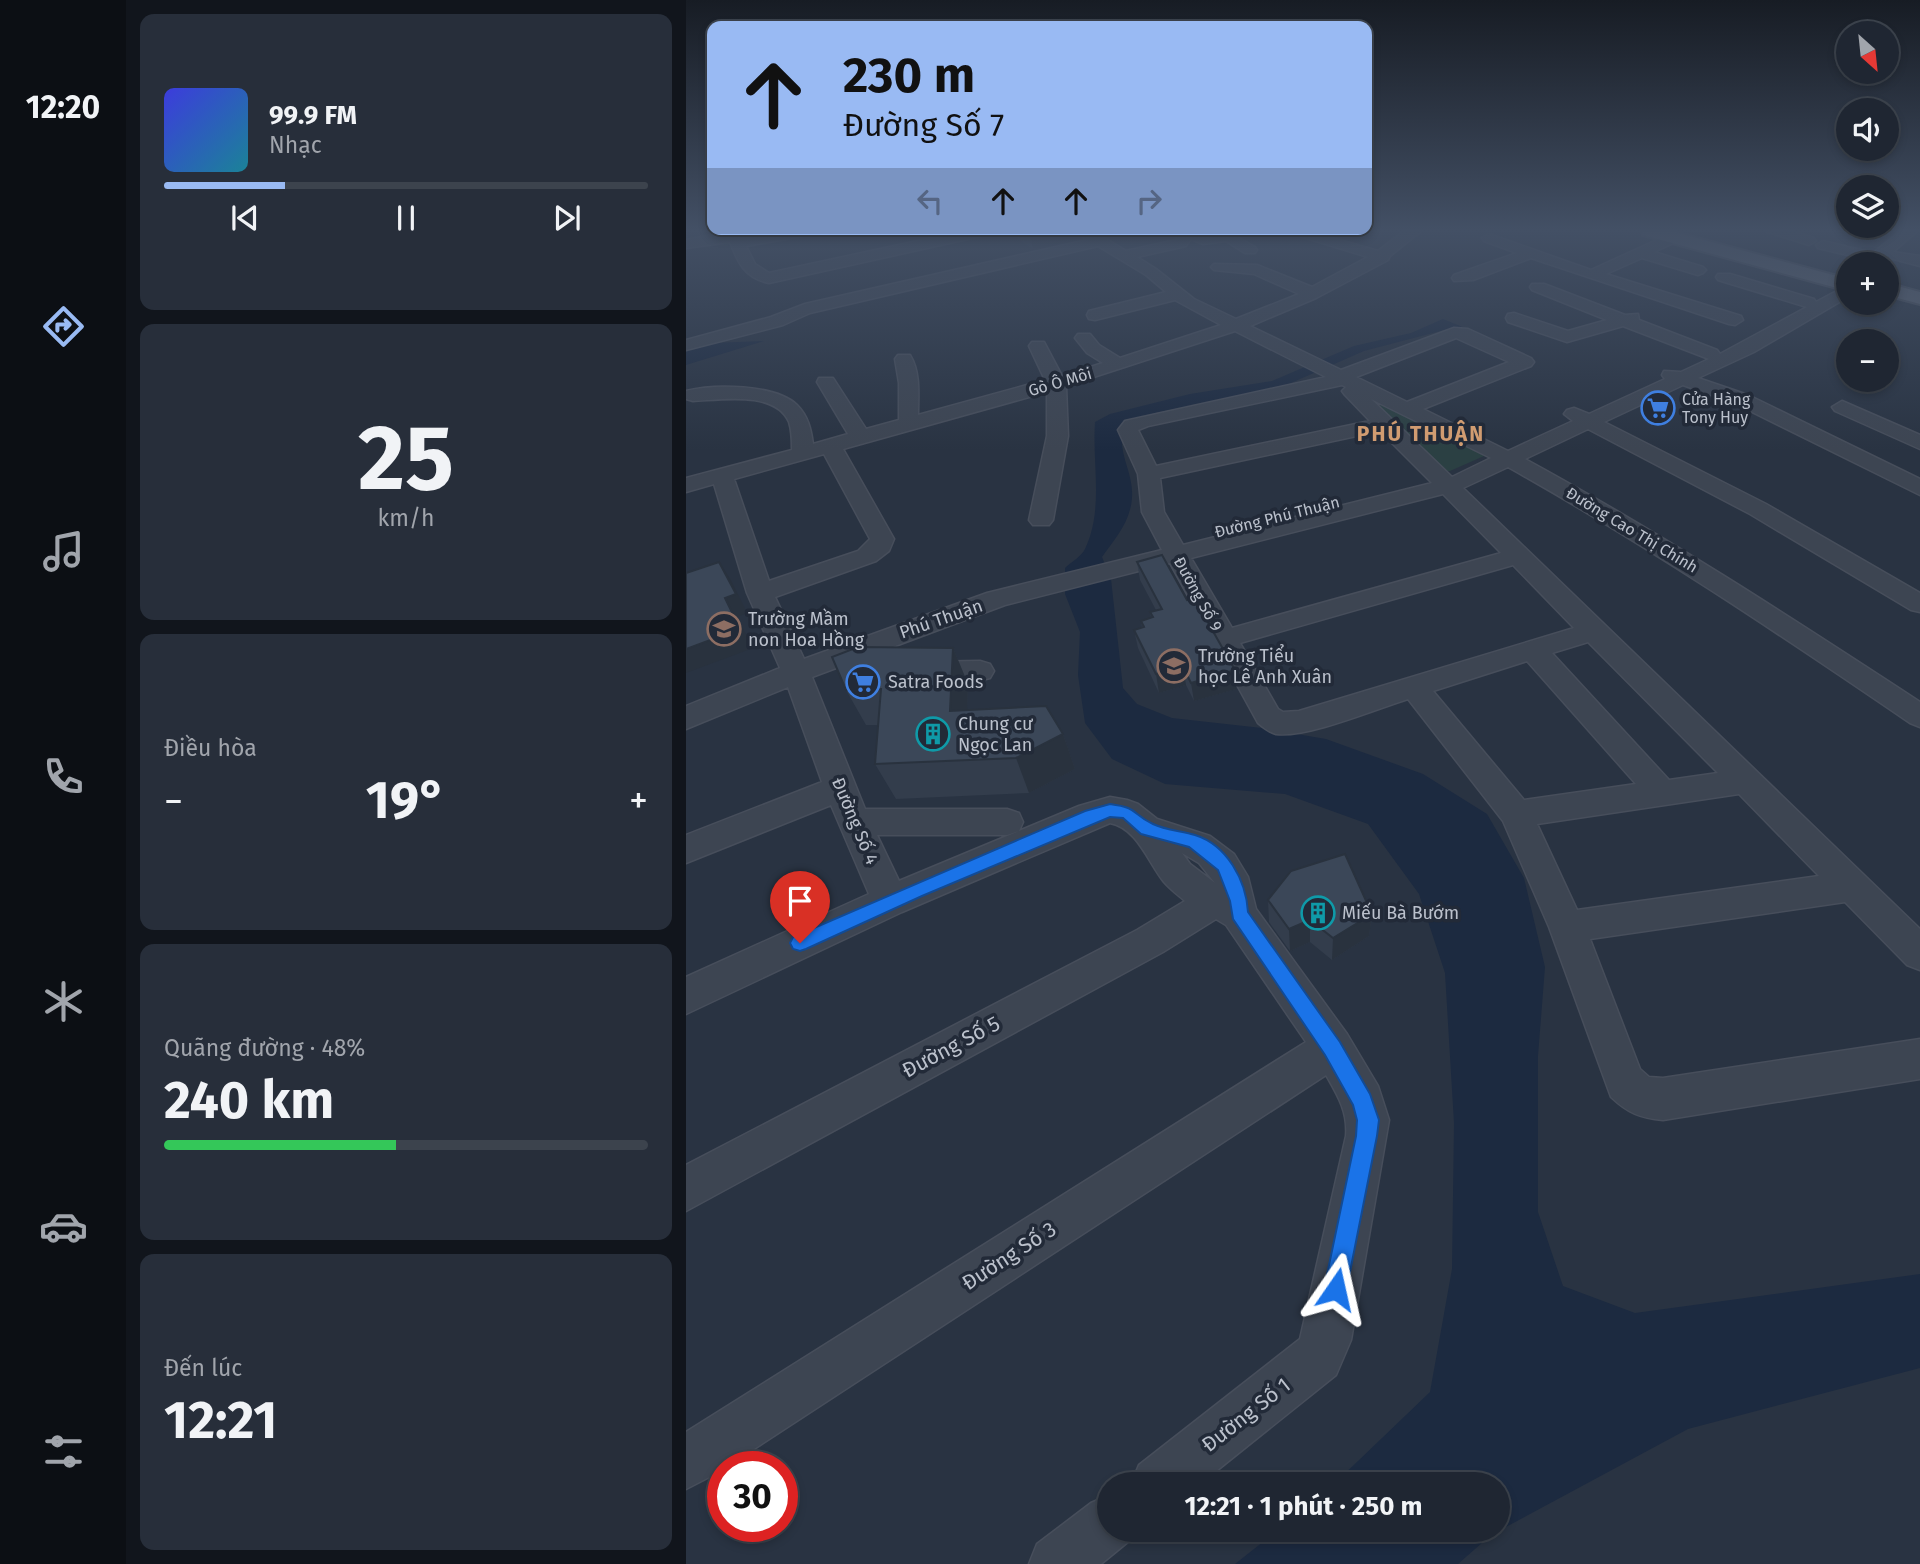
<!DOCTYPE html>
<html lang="vi">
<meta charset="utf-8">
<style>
:root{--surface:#1f2632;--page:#272e3a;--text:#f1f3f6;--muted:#a1a5ac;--line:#3c434d;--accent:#99baf3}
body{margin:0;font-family:"Fira Sans",sans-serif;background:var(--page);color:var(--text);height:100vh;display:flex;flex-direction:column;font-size:26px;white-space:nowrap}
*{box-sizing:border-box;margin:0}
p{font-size:23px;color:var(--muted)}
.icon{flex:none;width:38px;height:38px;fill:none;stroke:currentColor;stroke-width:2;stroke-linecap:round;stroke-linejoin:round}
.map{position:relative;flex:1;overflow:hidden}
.details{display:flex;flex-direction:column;gap:14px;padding:14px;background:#11151c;width:560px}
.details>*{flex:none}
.guide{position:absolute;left:21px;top:21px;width:665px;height:214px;border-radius:14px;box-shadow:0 4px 10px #0003,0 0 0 2px var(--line);background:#99baf3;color:#111;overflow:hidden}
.needle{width:46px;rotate:153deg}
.controls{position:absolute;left:1150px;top:21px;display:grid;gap:14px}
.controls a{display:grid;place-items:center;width:63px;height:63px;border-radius:50%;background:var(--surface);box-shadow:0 4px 10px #0003,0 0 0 2px var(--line);font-size:35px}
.speed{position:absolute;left:21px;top:1451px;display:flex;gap:14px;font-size:35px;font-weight:700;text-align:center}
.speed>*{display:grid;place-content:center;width:91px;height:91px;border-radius:50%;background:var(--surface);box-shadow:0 4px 10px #0003,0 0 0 2px var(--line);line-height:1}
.speed .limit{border:10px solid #d22;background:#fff;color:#111}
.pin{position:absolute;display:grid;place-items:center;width:60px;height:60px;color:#fff;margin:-72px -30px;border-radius:50% 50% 50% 0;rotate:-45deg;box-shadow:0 0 7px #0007}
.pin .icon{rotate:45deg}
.me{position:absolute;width:77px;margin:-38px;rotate:11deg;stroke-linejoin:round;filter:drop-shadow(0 0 5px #0008)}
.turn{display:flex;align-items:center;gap:24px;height:147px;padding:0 21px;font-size:32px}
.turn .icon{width:91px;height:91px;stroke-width:2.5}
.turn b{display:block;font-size:49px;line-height:60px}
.lanes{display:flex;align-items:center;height:66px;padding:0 21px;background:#0003;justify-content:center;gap:35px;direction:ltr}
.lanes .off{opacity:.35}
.big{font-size:52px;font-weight:700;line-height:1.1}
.details .card{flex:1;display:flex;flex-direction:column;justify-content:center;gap:10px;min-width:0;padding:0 24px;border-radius:14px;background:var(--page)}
.details .dial{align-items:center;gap:0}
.dial b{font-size:91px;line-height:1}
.song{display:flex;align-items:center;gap:21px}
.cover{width:84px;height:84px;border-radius:10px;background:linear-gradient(135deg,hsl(240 70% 55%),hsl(190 70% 35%))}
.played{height:7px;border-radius:4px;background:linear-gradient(90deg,var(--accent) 25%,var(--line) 25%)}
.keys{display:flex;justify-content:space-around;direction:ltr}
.heat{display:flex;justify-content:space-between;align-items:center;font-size:38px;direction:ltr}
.charge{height:10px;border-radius:5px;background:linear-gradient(90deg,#34c759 48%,var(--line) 0)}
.trip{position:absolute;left:411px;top:1472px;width:413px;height:70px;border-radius:35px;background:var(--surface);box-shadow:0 4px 10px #0003,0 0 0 2px var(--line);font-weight:700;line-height:70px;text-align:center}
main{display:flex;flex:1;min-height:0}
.dock{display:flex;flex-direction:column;width:126px;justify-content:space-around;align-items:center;background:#0c0f14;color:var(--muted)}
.dock .icon{width:49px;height:49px}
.dock .current{color:var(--accent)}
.dock b{font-size:32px;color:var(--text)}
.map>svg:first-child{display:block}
.green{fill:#2b4043}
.water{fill:#1c2a40}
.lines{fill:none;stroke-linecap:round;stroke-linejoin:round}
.minor-casing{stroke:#474e5b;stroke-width:3}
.major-casing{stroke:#474e5b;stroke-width:4}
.minor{fill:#3d4552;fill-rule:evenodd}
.major{fill:#5c6472;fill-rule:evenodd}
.wall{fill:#333d4c}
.shaded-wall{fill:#29323e}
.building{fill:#3b4758;stroke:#29323e;stroke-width:2}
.route{fill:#1a73e8;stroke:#114b97;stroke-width:2}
.labels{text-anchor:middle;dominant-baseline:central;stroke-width:7;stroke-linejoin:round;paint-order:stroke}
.far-street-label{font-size:16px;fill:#bbc1cc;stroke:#222a38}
.far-poi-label{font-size:16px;fill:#bbc1cc;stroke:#222a38;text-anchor:start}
.poi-label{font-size:18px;fill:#bbc1cc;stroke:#222a38;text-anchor:start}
.street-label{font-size:18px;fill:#bbc1cc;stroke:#222a38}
.far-district-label{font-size:21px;font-weight:bold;letter-spacing:2px;fill:#d19c71;stroke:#222a38}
.near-street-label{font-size:21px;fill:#bbc1cc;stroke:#222a38}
</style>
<main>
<nav class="dock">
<b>12:20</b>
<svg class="icon current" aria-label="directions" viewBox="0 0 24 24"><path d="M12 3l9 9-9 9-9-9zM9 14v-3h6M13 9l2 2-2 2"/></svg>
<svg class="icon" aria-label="music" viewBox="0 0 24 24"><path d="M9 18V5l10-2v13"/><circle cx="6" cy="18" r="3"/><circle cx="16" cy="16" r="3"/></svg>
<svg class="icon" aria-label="phone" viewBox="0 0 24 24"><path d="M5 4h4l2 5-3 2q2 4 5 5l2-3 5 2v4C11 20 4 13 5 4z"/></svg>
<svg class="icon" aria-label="climate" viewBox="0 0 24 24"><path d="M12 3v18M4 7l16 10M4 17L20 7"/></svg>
<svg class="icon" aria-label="car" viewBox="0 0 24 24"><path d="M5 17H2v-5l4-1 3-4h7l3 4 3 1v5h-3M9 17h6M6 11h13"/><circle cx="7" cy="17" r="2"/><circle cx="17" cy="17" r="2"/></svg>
<svg class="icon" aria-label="filters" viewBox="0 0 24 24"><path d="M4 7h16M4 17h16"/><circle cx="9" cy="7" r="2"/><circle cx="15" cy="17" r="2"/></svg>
</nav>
<section class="details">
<div class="card">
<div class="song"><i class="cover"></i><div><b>99.9 FM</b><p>Nhạc</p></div></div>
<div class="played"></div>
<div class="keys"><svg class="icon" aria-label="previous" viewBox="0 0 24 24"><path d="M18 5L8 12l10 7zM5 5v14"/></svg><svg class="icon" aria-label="pause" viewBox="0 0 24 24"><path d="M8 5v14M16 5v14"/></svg><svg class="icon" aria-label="next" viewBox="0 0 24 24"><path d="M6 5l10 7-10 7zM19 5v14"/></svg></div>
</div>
<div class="card dial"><b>25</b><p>km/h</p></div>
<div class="card"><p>Điều hòa</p>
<div class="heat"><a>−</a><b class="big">19°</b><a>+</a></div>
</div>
<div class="card"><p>Quãng đường · 48%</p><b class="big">240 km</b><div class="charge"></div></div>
<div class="card"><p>Đến lúc</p><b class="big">12:21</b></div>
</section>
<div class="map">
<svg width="1234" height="1564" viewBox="0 0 1234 1564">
<rect width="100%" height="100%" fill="#293342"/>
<polygon class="green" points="678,394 799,453 798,456 764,471 758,471"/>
<g class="water">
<path d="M 757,319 L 806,339 L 762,329 L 678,351 L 589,390 L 473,412 L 440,421 C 427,448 448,470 446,497 C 445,521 429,539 416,557 L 425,579 L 437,688 L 451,704 L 486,718 L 576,728 L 640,739 L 737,774 L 801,814 L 838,878 L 859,967 L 852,1056 L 852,1212 L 877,1286 L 949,1313 L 1234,1274 L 1234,1368 L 1002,1429 L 805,1535 L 772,1564 L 549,1564 L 592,1530 L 812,1530 L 812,1484 L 648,1484 L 744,1392 L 766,1269 L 768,1123 L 759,973 L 733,894 L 682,824 L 599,794 L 479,784 L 426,759 L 399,723 L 392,675 L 394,632 L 379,594 L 379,568 C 385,562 396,556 399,549 C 418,509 406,464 409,422 L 424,414 L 504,394 L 586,381 L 668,346 L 725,333 Z"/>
<polygon points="78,341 0,365 0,350 26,343"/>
</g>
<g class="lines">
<defs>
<g id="minor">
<path d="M 46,231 L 60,231 L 60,237 L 94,231 L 130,231 L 123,235 L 60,246 L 69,264 L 83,273 L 278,231 L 307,231 L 300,235 L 83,283 C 59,278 52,263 44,242 L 0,248 L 0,240 Z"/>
<path d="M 389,231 L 407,231 L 440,251 L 490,240 L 492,238 L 484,231 L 511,231 L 519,235 L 542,232 L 569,247 L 571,250 L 569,253 L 559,253 L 540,241 L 517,244 L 505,239 L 500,246 L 451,257 L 470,269 L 508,299 L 550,319 L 613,294 L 568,274 L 528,270 L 525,267 L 528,264 L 571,265 L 626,287 L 682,257 L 597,231 L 622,231 L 692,251 L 718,231 L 735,231 L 704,256 L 702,260 L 630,298 L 564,326 L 655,370 L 768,328 L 782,329 L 845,358 L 848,362 L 845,366 L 737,409 L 822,451 L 887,421 L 878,414 L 881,410 L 888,408 L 903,414 L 979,379 L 976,375 L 978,371 L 995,372 L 1023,359 L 937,326 L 881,342 L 822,322 L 820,318 L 822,314 L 828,313 L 882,331 L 921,320 L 846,290 L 844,287 L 846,284 L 858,284 L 939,315 L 952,314 L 953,320 L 1031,350 L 1034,354 L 1121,307 L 1032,280 L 1030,277 L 1032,274 L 1044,274 L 1128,299 L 1130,302 L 1162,285 L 1162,297 L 1068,352 L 1012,378 L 1062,395 L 1234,479 L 1234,495 L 1048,403 L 997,385 L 918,422 L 1080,504 L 1234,593 L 1234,612 L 1225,610 L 1064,514 L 902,429 L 839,459 C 975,533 1104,617 1234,702 L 1234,727 L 1224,723 C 1092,633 961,545 822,467 L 777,488 L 1234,929 L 1234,970 L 1221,965 L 1159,902 L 904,939 L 954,1069 L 963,1077 L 977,1078 L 1234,1039 L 1234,1079 L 977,1120 C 954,1118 942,1113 925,1097 L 863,927 L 817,821 L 722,699 C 690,709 621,738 590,734 C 583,732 578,728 572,723 L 484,563 L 319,605 L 126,677 L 179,809 L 321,809 L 333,813 L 337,822 L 333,831 L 321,835 L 191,835 L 213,881 L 393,806 L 424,797 L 441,800 L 452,804 L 471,819 L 524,836 L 548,854 L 562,877 L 570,909 L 661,1034 L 692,1086 L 703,1120 L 665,1340 L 650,1375 L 514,1484 L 445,1484 L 453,1465 L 614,1339 L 660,1136 C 662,1112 652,1096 640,1075 L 42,1466 L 37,1466 L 37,1470 L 0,1489 L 0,1432 L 620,1042 L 540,925 L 530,919 L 477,952 L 0,1211 L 0,1165 L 451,930 L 499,901 C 492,895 484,889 478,882 C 462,862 451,828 424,823 L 216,912 L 0,1014 L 0,977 L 183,894 L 145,805 L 0,863 L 0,835 L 136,782 L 102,687 L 0,729 L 0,706 L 94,668 L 61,593 L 28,484 L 0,492 L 0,478 L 106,450 C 106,441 106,431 103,422 C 89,390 34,400 7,401 L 0,399 L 0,391 C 28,384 89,384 111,405 C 122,416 125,429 127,444 L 162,434 L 131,382 L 133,378 L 147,378 L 180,429 L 213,420 L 213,383 L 209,359 L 212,355 L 224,355 C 235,373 232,396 232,415 L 359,380 L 343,346 L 346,342 L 358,342 L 376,376 L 417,363 L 401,353 L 389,338 L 392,334 L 404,334 L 413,345 L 434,358 L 535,325 L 489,300 L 409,320 L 403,319 L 401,315 L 403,311 L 480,292 L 460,275 L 412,246 L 124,313 L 97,325 L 0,350 L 0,340 L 85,317 L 119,304 L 401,240 ZM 549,331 L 640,377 L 439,421 L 432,430 L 452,474 L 456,512 L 476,550 L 301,593 L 118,659 L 89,597 L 190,561 L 203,551 L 208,539 L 157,449 L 361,392 L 361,436 L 343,520 L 347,525 L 363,525 L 367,520 L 382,436 L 380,386 ZM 770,338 L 823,362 L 721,402 L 670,377 ZM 656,385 L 660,387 L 656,391 L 659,395 L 684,421 L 470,466 L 452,430 L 462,426 ZM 685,399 L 805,458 L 766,477 ZM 694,431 L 746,483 L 497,545 L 478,512 L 474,478 ZM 138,454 L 184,539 L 172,551 L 83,581 L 48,479 ZM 757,494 L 815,553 L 546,628 L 505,558 ZM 827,565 L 888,628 L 613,711 L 597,712 L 592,709 L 554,643 ZM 902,642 L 1032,773 L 983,780 L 866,653 ZM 841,661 L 950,784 L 838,800 L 747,691 ZM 1053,794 L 1133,876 L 891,910 L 851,824 ZM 496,853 L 513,863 L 529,883 L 504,864 Z"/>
<polygon points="1079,231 1104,231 1128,238 1130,241 1123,245"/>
<polygon points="1215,231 1231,231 1207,252 1234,256 1234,266 1200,257 1191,264 1175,264 1178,259 1132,248 1130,245 1137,241 1187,253"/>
<polygon points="803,234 905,270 982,235 992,235 994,238 992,241 968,252 1017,267 1020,270 1017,273 1012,275 956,258 920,274 1055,316 1057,320 1049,325 1043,324 845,258 787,280 768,281 766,278 768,275 831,253 798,241 796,238"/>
<polygon points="1156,401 1234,435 1234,449 1149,411 1146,407"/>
<path d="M 294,661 L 304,664 L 308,671 L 304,678 C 282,684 249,685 227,679 L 223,672 L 227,665 L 237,662 Z"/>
<polygon points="424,1495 424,1530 448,1530 443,1541 415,1564 343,1564 351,1544 405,1503"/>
</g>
<g id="major">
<polygon points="955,231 985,231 1162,279 1162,291 957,235"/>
<polygon points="1200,283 1234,292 1234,304 1200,295"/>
</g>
</defs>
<use href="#minor" class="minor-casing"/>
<use href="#major" class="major-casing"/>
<use href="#minor" class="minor"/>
<use href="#major" class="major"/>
</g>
<g class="wall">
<polygon points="323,231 378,231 380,242 347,249 323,233"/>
<polygon points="451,562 550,689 508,701 500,685 473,693 452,648 448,630 456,628 455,621 465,618 464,612 470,610 454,580"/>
<polygon points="267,648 282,684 281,710 377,734 389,769 343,793 210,799 189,764 192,725 180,725 160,690"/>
<polygon points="582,900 686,914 683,936 646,960 624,942 604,951 583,922"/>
</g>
<g class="shaded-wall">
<polygon points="359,231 378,231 380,242 347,249 344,235"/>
<polygon points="33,562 45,580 61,613 51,617 67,648 0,673 0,649 39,598"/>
<polygon points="267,648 282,684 280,747 264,711"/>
<polygon points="497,667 500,685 473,693 470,674"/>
<polygon points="549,670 550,689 508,701 505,683"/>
<polygon points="377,734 389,769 343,793 330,758"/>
<polygon points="686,914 683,936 646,960 647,938"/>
<polygon points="624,920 624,942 604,951 603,929"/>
</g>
<g class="building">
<polygon points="339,231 359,231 344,235"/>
<polygon points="476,555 501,600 508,598 549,670 505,683 497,667 470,674 448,630 458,627 455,621 467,617 464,612 476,609 451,562"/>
<polygon points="33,562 50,594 39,598 54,629 0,649 0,573"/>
<polygon points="172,647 267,648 264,711 360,706 377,734 330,758 189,764 195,689 160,690 146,657"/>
<polygon points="659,854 686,914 647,938 624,920 603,929 582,900 605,871"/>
</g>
<linearGradient id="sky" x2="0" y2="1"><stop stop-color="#171c24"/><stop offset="0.51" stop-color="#435065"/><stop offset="1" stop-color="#435065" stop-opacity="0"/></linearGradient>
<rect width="1234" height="450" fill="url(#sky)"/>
<path class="route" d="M 424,804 C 454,808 445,814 467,824 C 479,830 496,831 509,835 C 541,845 560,880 562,912 L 654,1042 L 684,1094 L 693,1120 L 691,1136 L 659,1297 L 650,1301 L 642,1297 L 638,1289 L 670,1136 L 671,1120 L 667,1105 L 639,1055 L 547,919 L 544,901 L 532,870 L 503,847 L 455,834 L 437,818 L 424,817 L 236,896 L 120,949 L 114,951 L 107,949 L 104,943 L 107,937 L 399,811 Z"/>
<defs>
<symbol id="supermarket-ring" viewBox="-11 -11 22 22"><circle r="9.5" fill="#222a38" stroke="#3f7fe0" stroke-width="1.5"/><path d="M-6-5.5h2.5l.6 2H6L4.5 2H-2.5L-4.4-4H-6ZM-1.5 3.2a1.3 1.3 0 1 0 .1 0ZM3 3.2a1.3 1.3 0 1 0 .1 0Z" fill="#3f7fe0"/></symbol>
<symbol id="school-ring" viewBox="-11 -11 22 22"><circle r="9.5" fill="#222a38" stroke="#8d6e63" stroke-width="1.5"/><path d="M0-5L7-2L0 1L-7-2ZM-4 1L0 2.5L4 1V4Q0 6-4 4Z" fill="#8d6e63"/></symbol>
<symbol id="building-ring" viewBox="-11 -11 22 22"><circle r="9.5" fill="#222a38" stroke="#0f9aa8" stroke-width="1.5"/><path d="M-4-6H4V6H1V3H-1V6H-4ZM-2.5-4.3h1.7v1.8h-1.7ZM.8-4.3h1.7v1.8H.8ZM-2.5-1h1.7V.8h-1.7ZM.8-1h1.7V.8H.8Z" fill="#0f9aa8"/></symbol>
</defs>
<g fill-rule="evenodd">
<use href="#supermarket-ring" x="953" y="389" width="38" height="38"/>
<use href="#school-ring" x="19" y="610" width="38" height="38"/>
<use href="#school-ring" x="469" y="647" width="38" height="38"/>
<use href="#supermarket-ring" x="158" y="663" width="38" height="38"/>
<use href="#building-ring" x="228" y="715" width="38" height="38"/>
<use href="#building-ring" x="613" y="894" width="38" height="38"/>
</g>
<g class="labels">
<g class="far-street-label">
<text transform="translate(374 382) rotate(-16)">Gò Ô Môi</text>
<text transform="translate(591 517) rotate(-14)">Đường Phú Thuận</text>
<text transform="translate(946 530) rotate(31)">Đường Cao Thị Chính</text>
<text transform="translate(512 594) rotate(61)">Đường Số 9</text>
</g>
<g class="far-poi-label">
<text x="996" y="399">Cửa Hàng<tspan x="996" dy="18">Tony Huy</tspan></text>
</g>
<g class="poi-label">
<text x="62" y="619">Trường Mầm<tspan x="62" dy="21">non Hoa Hồng</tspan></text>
<text x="512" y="656">Trường Tiểu<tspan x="512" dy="21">học Lê Anh Xuân</tspan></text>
<text x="202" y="682">Satra Foods</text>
<text x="272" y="724">Chung cư<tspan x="272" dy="21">Ngọc Lan</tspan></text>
<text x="656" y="913">Miếu Bà Bướm</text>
</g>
<g class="street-label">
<text transform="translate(255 619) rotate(-19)">Phú Thuận</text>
<text transform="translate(169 821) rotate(67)">Đường Số 4</text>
</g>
<g class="far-district-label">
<text x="735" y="434">PHÚ THUẬN</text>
</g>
<g class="near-street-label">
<text transform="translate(265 1047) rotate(-28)">Đường Số 5</text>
<text transform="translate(323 1256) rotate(-33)">Đường Số 3</text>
<text transform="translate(560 1415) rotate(-38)">Đường Số 1</text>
</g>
</g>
</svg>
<div class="controls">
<a><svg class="needle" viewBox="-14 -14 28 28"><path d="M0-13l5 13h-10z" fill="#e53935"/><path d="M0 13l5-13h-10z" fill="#a1a5ac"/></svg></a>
<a><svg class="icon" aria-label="sound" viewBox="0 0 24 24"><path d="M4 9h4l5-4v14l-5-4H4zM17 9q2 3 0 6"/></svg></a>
<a><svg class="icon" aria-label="layers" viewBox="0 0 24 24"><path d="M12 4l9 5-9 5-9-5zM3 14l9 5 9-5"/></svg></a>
<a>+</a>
<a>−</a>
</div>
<div class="speed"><div class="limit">30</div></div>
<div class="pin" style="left:114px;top:943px;background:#d93025"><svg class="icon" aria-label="arrive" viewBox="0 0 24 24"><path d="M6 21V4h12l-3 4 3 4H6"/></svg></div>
<svg class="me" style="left:650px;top:1289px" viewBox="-20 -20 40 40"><path d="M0-17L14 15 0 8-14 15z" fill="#1a73e8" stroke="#fff" stroke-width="4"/></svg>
<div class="trip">12:21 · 1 phút · 250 m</div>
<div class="guide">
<div class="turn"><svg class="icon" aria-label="ahead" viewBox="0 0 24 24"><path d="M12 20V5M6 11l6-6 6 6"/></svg><div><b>230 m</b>Đường Số 7</div></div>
<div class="lanes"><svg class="icon off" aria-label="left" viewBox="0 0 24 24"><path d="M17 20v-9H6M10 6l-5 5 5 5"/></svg><svg class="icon" aria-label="ahead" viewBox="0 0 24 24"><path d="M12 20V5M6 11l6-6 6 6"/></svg><svg class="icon" aria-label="ahead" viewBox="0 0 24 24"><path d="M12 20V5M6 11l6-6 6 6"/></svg><svg class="icon off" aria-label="right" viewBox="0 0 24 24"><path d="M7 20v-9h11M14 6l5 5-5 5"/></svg></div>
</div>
</div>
</main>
